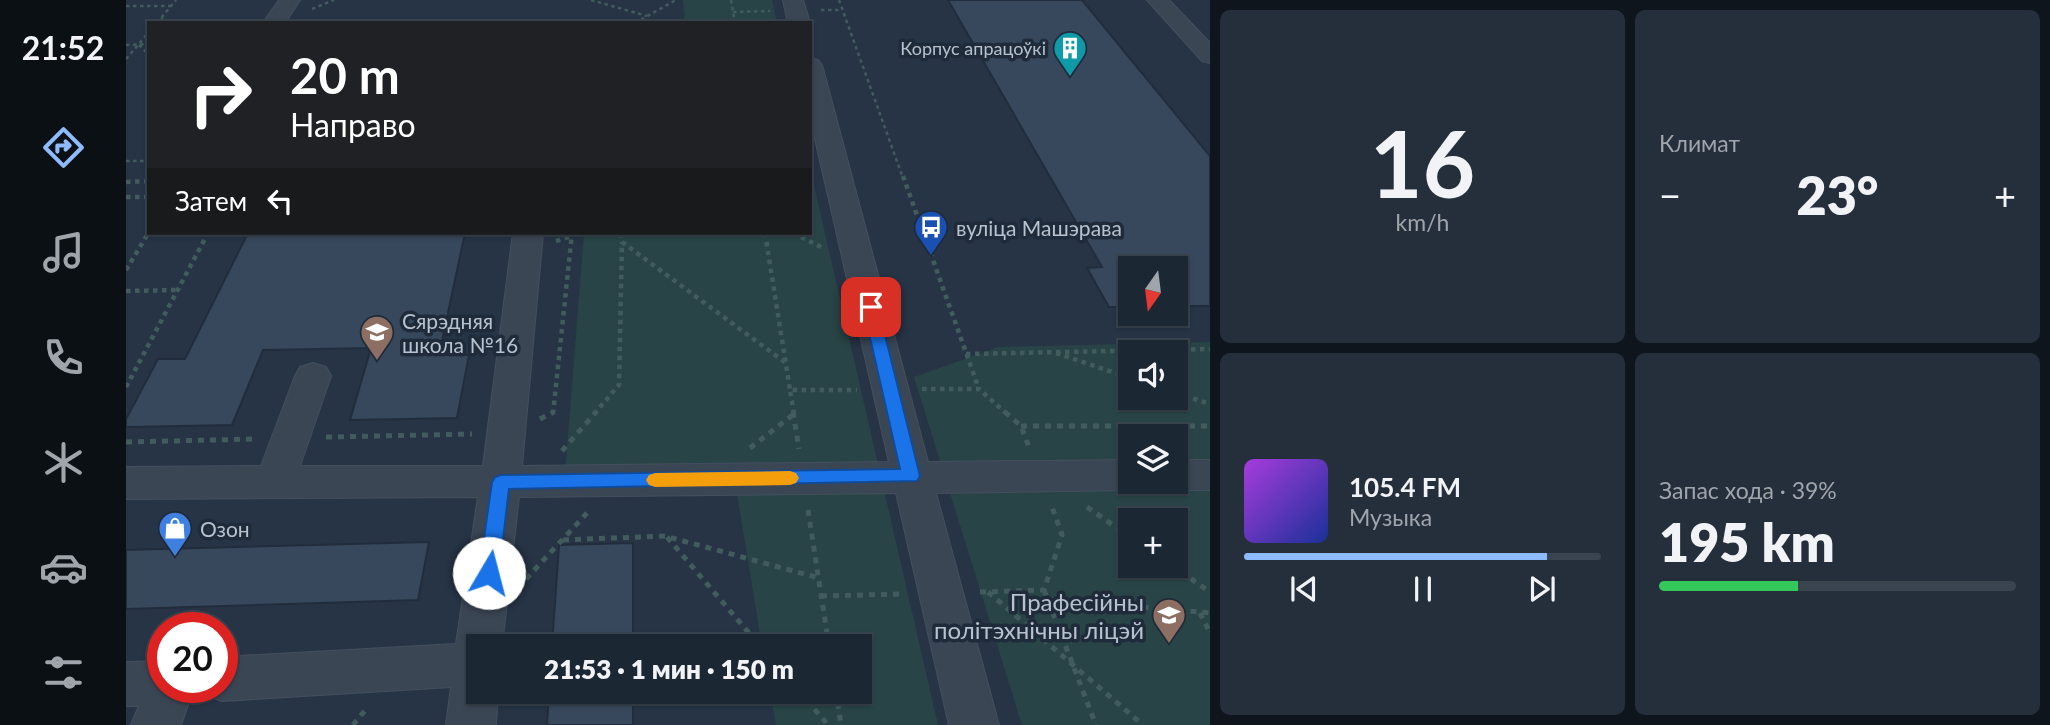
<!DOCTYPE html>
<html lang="ru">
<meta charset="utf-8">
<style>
:root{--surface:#1c2734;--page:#252f3c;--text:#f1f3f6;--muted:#a0a5ac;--line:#3a444f;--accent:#8dbbfe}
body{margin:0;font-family:Lato,sans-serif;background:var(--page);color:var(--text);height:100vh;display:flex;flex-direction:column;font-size:26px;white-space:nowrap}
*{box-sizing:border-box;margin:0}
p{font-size:23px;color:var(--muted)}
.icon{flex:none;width:38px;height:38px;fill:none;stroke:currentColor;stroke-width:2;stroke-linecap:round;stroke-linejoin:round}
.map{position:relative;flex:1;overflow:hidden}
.panel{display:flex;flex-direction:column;gap:10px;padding:10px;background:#0f151d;width:840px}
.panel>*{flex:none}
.hud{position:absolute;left:21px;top:21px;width:665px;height:214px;border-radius:0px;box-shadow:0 2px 5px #0004,0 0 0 2px var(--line);background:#202124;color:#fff;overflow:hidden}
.needle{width:46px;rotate:194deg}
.buttons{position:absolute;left:992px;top:256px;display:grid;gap:14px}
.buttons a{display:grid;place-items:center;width:70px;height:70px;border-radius:0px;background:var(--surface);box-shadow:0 2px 5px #0004,0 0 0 2px var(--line);font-size:35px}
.speed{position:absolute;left:21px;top:612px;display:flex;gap:14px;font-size:35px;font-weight:700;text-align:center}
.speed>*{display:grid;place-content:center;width:91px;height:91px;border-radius:50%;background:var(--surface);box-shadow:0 2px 5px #0004,0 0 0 2px var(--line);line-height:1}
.speed .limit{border:10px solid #d22;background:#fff;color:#111}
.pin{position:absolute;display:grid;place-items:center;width:60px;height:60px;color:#fff;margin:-30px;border-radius:14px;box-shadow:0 4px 10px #0006}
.me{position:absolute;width:77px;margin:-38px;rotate:8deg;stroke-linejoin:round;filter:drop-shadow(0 0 5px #0008)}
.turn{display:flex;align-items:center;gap:24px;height:147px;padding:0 28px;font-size:32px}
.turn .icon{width:91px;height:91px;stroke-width:2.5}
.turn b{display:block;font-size:49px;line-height:60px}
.then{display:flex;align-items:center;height:66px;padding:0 28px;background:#0003;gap:14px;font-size:26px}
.big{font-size:52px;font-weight:800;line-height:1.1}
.panel .card{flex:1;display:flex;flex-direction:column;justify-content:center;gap:10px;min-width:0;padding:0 24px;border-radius:10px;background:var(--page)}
.panel .dial{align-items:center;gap:0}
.dial b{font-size:91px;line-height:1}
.song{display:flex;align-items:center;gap:21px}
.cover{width:84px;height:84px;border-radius:10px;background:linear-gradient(135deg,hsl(280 70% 55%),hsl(230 70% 35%))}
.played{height:7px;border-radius:4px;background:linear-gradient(90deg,var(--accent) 85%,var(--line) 85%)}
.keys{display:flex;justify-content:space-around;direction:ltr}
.heat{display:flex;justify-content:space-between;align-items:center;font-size:38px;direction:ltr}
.charge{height:10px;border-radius:5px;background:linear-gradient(90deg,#34c759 39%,var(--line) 0)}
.panel .tiles{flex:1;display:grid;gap:10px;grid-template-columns:repeat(2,1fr)}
.trip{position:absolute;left:340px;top:634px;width:406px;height:70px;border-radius:0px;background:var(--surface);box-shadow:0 2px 5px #0004,0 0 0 2px var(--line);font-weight:800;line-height:70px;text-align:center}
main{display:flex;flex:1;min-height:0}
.dock{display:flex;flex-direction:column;width:126px;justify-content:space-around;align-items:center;background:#0b1015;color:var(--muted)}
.dock .icon{width:49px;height:49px}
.dock .current{color:var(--accent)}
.dock b{font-size:32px;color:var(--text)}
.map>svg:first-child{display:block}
.green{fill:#284446;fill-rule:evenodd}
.building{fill:#38485c;stroke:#212d3c;stroke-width:2}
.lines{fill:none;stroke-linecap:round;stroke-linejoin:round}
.minor-casing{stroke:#444f5e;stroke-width:2}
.path-far2{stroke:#425c5e;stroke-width:2.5;stroke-dasharray:3.5 3.5;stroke-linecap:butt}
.path-far1{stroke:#425c5e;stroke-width:4.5;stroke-dasharray:4.5 4.5;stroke-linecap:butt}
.path{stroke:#425c5e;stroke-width:5;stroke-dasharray:6 6;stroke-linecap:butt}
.minor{fill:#3b4655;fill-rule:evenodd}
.route{fill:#1a73e8;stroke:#114b97;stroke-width:2}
.slow{fill:#f59e0b}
.labels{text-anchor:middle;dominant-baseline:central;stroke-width:7;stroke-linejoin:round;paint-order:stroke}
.far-poi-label{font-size:18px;fill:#b8c1ce;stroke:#1f2b3a;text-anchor:end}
.poi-label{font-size:21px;fill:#b8c1ce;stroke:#1f2b3a;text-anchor:start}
.near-poi-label{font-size:24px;fill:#b8c1ce;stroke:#1f2b3a;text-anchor:end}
</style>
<main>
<nav class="dock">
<b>21:52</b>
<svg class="icon current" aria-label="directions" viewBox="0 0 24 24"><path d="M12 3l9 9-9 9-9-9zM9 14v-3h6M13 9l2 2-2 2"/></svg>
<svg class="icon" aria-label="music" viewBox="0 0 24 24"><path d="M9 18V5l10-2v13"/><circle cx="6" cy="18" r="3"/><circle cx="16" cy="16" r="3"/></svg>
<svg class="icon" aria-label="phone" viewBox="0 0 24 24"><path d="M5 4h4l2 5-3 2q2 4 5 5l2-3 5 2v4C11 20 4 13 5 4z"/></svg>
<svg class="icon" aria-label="climate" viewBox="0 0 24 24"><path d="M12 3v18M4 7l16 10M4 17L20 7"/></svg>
<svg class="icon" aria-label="car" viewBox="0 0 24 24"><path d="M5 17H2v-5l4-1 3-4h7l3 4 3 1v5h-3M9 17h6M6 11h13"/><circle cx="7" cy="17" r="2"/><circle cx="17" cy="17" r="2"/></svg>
<svg class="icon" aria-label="filters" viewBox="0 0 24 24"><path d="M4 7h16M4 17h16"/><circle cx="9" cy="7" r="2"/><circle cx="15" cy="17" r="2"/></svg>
</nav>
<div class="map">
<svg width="1084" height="725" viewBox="0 0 1084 725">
<rect width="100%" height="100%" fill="#263446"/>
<g class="green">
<polygon points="557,0 646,0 651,23 559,23"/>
<polygon points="684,168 812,725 650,725 644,691 733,691 733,646 636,646 607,470 439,474 458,233 684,233"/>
<path d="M 1084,342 L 1084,725 L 896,725 L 788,377 L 873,347 ZM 1004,352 L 1050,352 L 1050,397 L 1004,397 ZM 1004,436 L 1050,436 L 1050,481 L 1004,481 ZM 1004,520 L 1050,520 L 1050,565 L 1004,565 Z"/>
</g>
<g class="building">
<polygon points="822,0 956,0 1084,156 1084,306 1050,306 1050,268 1004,268 1004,307 983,307 961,268 976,267"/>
<polygon points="122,233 339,233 313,355 343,355 331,418 224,420 245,348 137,350 106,425 0,427 0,419 32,359 59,359"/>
<polygon points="303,542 292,600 0,609 0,550"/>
<polygon points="507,543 507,646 426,646 433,545"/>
<polygon points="423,691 507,691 507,725 421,725"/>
</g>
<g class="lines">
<defs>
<g id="minor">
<polygon points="153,0 174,0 159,23 137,23"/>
<polygon points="657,0 677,0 684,23 662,23"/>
<polygon points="1021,0 1043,0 1084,43 1084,63 1076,61"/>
<polygon points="684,58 692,60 696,65 802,462 1004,460 1004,481 1020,481 1018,486 1004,490 810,493 873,725 823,725 770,493 393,497 376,646 352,646 352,691 372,691 370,725 320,725 325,687 96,701 79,695 76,688 96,688 96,657 330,644 352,497 0,499 0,467 135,466 169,376 174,367 187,363 200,367 205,376 174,466 357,466 387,233 417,233 396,466 763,462 684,117"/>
<polygon points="1050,460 1084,460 1084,490 1050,490 1036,486 1034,481 1050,481"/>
<polygon points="37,661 37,688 68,688 55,725 5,725 13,706 0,706 0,662"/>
</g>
</defs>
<use href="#minor" class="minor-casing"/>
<g class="path-far2">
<polyline points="465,0 521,16"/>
<polyline points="605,0 609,23"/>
<polyline points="713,0 777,178"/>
<polyline points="0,6 45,6"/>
<polyline points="186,9 208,0"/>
<polyline points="695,10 716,10"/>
<polyline points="607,12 644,11"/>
<polyline points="35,18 41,23"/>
<polyline points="31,23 50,0"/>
<polyline points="509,23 550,0"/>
<polyline points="0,45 23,44"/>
<polyline points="13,45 23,55"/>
<polyline points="0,59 23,32"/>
<polyline points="0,161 23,161"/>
</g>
<g class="path-far1">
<polyline points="777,176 853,389"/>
<polyline points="0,182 23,181"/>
<polyline points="0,197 23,197"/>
<polyline points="495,233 496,242 660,363"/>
<polyline points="639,233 664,390"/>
<polyline points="667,233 697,248"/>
<polyline points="430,241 446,236"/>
<polyline points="0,270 23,232"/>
<polyline points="0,291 51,290"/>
<polyline points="930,353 1004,378"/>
<polyline points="840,354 1084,349"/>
<polyline points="0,387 82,233"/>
<polyline points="796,389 853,389 881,414"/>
<polyline points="1050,393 1084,404"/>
<polyline points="427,414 446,233"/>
<polyline points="468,414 493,385 496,242"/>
<polyline points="668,414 664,390 731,390"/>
</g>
<g class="path">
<polyline points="667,412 673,449"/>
<polyline points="879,412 895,426 903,447"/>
<polyline points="414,419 428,412"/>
<polyline points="895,426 1084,426"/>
<polyline points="200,437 346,434"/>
<polyline points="0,442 129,439"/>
<polyline points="624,448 668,414"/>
<polyline points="436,451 470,412"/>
<polyline points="961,507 1004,537"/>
<polyline points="682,510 703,646"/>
<polyline points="541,537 634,646"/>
<polyline points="437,540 539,536 693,578"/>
<polyline points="1045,565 1084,592"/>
<polyline points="400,579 461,513"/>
<polyline points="918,590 970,725"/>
<polyline points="854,592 918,590 936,535 926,507"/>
<polyline points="862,592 1017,725"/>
<polyline points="695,596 778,594"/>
<polyline points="921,599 1084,613"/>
<polyline points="1074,613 1084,633"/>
<polyline points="673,691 702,725"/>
<polyline points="710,691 715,725"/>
<polyline points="227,725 241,708"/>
</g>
<use href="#minor" class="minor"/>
</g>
<polygon class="route" points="745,303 752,307 794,476 791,481 383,489 373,573 370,579 363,582 356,579 353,573 366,482 369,477 375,475 774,469 737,307"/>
<polygon class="slow" points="664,471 670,473 673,478 670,483 664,485 529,487 523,485 520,480 523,475 529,473"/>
<defs>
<symbol id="building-pin" viewBox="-11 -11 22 30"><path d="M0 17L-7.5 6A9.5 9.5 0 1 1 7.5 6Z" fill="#0f9aa8" stroke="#1f2b3a"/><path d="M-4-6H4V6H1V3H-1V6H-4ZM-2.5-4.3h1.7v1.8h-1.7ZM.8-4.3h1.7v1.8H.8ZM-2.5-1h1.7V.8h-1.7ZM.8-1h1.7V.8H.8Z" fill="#fff"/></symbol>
<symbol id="bus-pin" viewBox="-11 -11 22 30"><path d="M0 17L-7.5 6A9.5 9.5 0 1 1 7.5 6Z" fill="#1a4fb4" stroke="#1f2b3a"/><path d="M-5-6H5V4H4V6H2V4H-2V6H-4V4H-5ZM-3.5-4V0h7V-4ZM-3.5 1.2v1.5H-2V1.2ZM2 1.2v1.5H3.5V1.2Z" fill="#fff"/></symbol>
<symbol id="school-pin" viewBox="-11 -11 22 30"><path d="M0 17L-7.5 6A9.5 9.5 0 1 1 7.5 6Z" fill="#8d6e63" stroke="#1f2b3a"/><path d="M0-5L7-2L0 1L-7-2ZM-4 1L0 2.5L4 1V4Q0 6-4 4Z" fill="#fff"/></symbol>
<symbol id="shop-pin" viewBox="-11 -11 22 30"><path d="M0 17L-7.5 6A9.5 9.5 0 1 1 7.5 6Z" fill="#3f7fe0" stroke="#1f2b3a"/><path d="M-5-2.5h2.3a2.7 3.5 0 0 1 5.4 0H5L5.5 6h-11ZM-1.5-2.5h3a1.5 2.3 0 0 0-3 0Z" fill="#fff"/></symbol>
<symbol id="university-pin" viewBox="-11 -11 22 30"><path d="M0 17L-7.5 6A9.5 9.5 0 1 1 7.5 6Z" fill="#8d6e63" stroke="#1f2b3a"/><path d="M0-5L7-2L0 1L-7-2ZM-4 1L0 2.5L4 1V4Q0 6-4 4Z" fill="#fff"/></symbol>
</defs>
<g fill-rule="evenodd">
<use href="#building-pin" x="925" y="29" width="38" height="52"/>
<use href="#bus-pin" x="786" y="208" width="38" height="52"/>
<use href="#school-pin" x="232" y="313" width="38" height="52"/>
<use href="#shop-pin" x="30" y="509" width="38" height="52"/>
<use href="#university-pin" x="1024" y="596" width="38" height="52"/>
</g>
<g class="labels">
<g class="far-poi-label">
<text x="920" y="48">Корпус апрацоўкі</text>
</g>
<g class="poi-label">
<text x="830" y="227">вуліца Машэрава</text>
<text x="276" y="320">Сярэдняя<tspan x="276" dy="24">школа №16</tspan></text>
<text x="74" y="528">Озон</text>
</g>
<g class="near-poi-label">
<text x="1018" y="601">Прафесійны<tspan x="1018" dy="28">політэхнічны ліцэй</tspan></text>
</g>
</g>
</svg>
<div class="buttons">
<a><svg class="needle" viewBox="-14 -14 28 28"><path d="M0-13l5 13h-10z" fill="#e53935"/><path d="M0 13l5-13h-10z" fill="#a0a5ac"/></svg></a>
<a><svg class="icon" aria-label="sound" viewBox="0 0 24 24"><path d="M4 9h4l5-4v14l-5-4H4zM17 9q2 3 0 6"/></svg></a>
<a><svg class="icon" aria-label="layers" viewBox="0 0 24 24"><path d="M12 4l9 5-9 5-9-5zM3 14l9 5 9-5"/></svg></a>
<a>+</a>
</div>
<div class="speed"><div class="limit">20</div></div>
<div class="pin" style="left:745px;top:307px;background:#d93025"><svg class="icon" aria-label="arrive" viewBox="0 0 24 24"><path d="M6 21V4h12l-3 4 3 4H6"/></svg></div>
<svg class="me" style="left:363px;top:573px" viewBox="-20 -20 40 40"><circle r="19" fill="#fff"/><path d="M0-13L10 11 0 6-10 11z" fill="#1a73e8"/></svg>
<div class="trip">21:53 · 1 мин · 150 m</div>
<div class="hud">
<div class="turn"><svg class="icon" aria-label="right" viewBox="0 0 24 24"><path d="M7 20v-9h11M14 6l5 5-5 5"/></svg><div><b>20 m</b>Направо</div></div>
<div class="then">Затем<svg class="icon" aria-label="left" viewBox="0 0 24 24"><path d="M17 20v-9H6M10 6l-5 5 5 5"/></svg></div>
</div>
</div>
<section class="panel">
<div class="tiles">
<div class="card dial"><b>16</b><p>km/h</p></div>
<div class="card"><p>Климат</p>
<div class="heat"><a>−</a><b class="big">23°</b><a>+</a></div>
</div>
<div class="card">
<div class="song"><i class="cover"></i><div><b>105.4 FM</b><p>Музыка</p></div></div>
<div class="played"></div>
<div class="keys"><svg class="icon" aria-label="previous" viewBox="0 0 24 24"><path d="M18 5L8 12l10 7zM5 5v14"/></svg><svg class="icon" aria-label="pause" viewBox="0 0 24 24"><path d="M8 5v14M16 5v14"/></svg><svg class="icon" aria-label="next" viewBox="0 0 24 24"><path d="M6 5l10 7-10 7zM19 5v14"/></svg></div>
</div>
<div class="card"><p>Запас хода · 39%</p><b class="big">195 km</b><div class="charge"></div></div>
</div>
</section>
</main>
